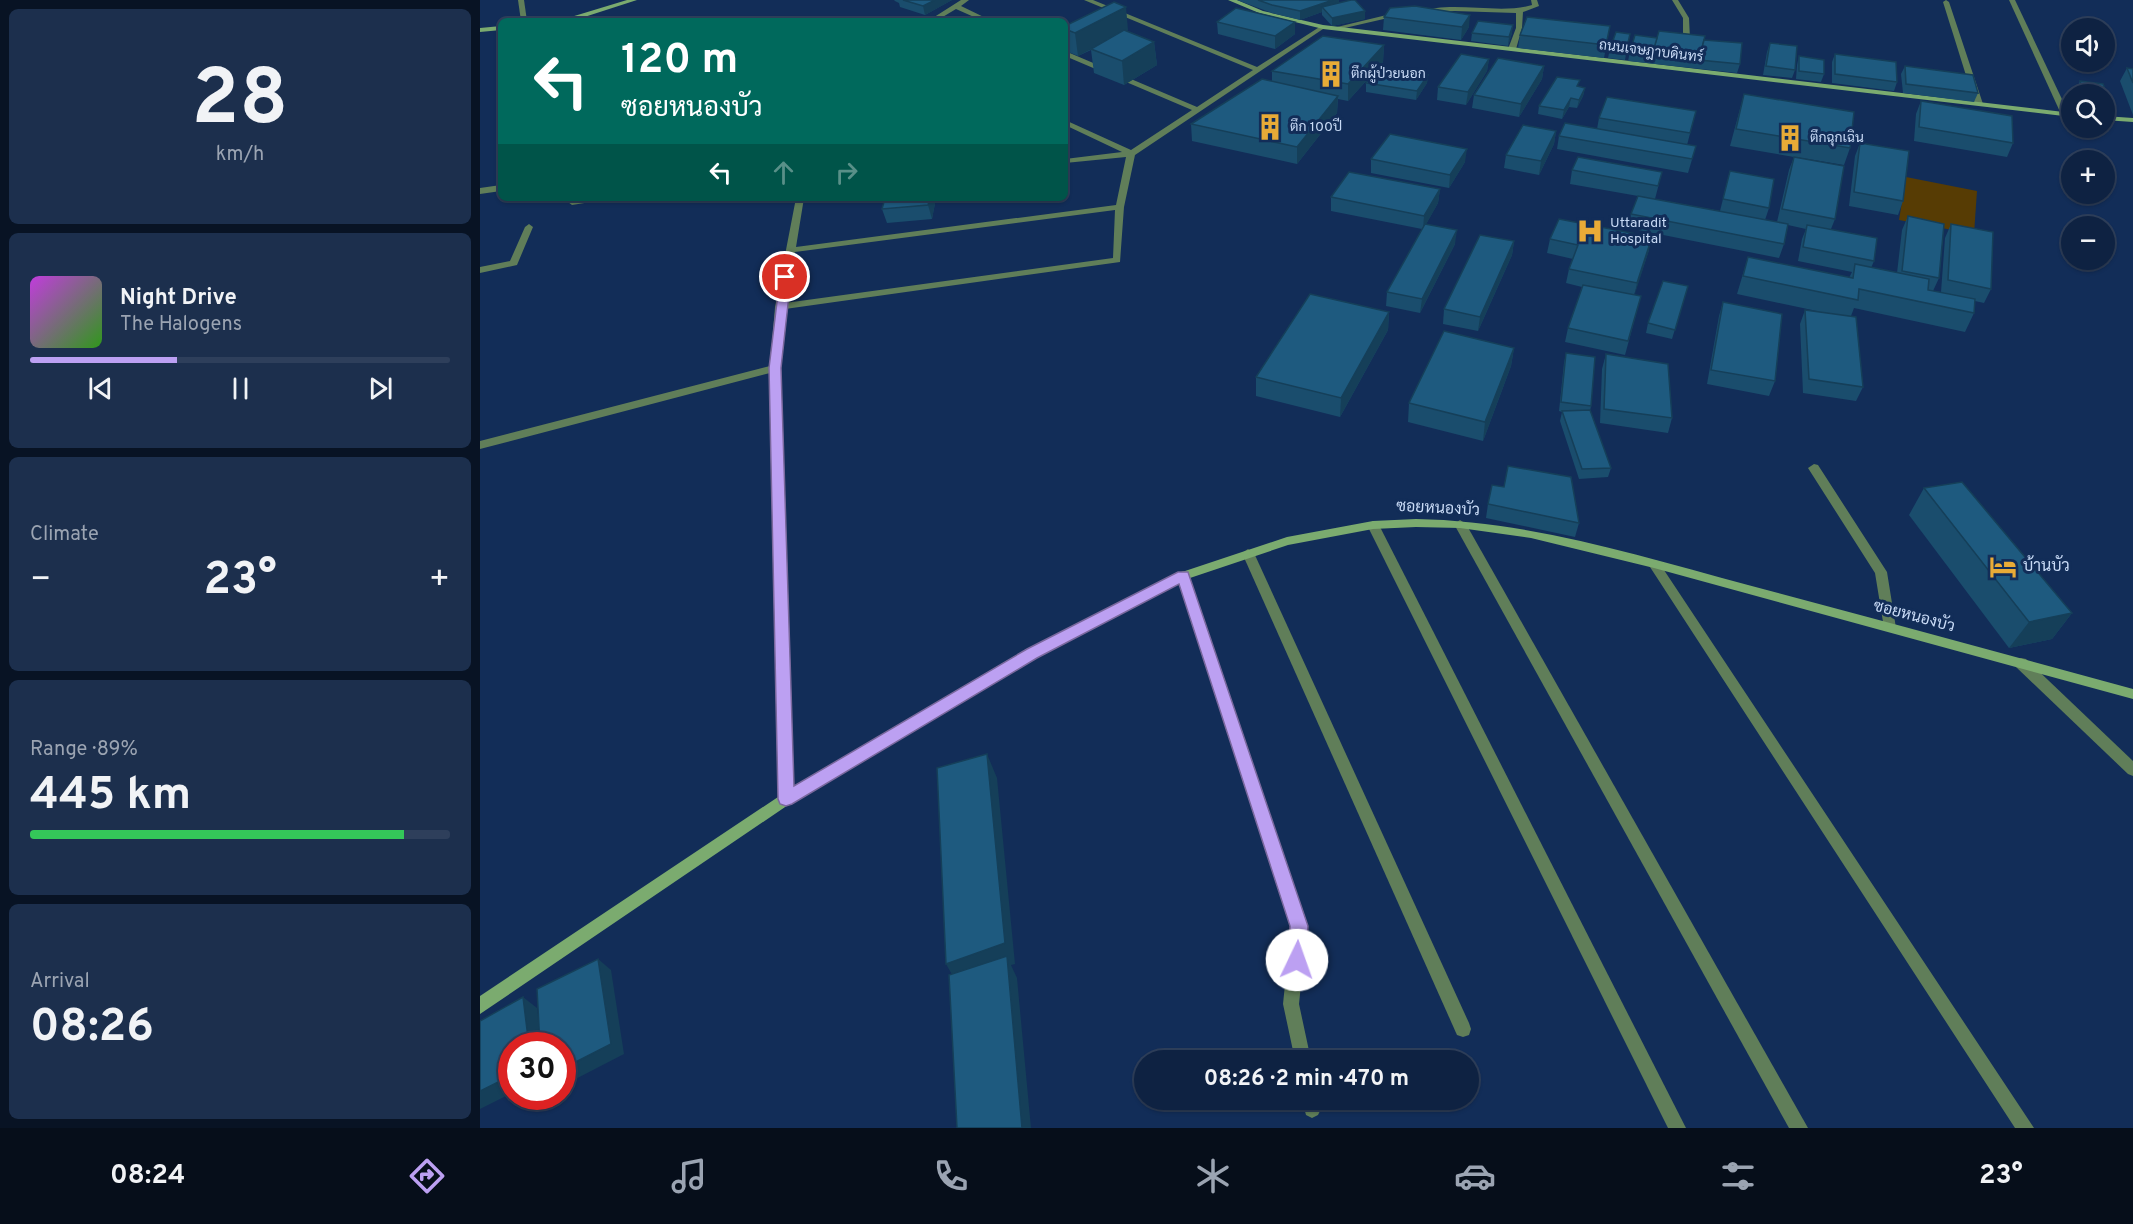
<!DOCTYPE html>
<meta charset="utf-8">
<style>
:root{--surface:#0e2242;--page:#1c2f4d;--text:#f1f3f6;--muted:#9ba4b2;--line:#2e3f5b;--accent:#bca0f2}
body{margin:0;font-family:Overpass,Sarabun,sans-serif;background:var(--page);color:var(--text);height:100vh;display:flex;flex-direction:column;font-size:22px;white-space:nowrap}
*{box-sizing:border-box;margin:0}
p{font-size:20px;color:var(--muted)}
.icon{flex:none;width:33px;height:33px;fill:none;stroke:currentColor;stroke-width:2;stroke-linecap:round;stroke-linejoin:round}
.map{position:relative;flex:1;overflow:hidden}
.drawer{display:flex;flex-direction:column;gap:9px;padding:9px;background:#081324;width:480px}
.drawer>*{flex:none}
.top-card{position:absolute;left:18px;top:18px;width:570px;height:183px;border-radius:9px;box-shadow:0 2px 4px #0004,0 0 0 2px var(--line);background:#00695c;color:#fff;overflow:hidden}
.buttons{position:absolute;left:1581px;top:18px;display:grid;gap:12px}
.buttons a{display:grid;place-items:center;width:54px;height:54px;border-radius:50%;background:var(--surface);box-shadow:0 2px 4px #0004,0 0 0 2px var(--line);font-size:30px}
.speed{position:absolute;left:18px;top:1032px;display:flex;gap:12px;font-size:30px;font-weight:700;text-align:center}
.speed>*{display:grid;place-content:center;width:78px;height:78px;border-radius:50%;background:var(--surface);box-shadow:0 2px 4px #0004,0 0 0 2px var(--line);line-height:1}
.speed .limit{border:9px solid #d22;background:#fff;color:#111}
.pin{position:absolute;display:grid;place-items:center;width:51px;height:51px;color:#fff;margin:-26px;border:3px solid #fff;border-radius:50%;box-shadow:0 2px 6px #0007}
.me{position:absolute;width:66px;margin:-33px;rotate:3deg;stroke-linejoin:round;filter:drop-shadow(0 0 4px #0008)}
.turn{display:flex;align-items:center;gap:21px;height:126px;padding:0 24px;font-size:27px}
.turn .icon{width:78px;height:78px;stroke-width:2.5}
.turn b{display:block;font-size:42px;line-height:51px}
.lanes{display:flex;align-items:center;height:57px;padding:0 24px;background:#0003;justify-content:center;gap:30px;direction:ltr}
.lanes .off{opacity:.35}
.big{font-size:45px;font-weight:700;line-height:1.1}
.drawer .card{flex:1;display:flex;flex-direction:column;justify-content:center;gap:9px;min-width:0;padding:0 21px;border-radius:9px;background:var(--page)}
.drawer .dial{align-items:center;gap:0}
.dial b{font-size:78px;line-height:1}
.song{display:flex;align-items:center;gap:18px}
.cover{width:72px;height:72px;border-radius:9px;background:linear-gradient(135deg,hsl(290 70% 55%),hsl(110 70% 35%))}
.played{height:6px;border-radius:3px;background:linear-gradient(90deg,var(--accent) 35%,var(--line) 35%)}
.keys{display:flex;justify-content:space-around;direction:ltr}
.heat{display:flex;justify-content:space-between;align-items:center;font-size:33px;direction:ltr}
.charge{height:9px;border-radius:4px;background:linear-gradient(90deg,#34c759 89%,var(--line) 0)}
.trip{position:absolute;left:654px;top:1050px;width:345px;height:60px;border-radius:30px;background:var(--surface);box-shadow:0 2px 4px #0004,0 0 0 2px var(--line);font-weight:700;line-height:60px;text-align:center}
.tab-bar{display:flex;height:96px;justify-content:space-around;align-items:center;background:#060e1a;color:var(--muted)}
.tab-bar .icon{width:42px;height:42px}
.tab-bar .selected{color:var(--accent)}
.tab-bar b{font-size:27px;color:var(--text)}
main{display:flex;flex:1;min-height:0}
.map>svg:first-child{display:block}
.green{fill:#573c04}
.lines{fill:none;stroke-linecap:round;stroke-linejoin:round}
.street{fill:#607e59;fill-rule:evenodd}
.secondary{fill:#7bab6f;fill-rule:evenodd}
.wall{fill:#1a4d6d}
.shaded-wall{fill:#153f59}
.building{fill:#1e5a7f;stroke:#153f59;stroke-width:1.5}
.route{fill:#bca0f2;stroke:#7a689d;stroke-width:1.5}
.labels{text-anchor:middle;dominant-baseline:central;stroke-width:6;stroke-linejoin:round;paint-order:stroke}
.far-street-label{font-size:14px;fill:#c9dbf6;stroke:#122d58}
.far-poi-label{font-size:14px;fill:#c9dbf6;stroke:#122d58;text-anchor:start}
.street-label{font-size:16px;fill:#c9dbf6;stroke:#122d58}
.poi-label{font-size:16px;fill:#c9dbf6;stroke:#122d58;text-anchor:start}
</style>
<main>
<section class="drawer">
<div class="card dial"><b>28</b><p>km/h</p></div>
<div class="card">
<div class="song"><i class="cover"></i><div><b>Night Drive</b><p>The Halogens</p></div></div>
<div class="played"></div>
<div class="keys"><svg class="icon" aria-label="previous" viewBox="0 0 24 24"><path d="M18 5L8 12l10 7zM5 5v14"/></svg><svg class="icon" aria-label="pause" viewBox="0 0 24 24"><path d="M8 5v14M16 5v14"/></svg><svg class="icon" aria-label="next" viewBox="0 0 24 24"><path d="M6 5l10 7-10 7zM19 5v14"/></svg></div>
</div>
<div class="card"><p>Climate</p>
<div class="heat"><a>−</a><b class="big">23°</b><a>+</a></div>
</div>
<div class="card"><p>Range · 89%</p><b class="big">445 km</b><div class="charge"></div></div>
<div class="card"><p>Arrival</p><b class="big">08:26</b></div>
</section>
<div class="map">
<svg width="1653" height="1128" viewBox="0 0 1653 1128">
<rect width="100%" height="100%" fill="#122d58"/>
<polygon class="green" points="1426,177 1497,191 1494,234 1419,220"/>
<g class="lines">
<g class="street">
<polygon points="38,0 44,0 47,21 41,21"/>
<polygon points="481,0 489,0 481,6 512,21 503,21 476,9 456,21 448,21"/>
<path d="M 604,0 L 613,0 L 777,67 L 841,26 L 846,27 L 655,155 L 644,207 L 640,262 L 305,309 L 300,368 L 313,799 L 311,803 L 306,805 L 301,803 L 299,799 L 290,373 L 0,449 L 0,441 L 290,366 L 295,307 L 316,198 L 324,198 L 316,247 L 636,205 L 646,157 L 585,163 L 585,159 L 642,152 L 585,125 L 585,120 L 651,150 L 712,110 L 585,56 L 585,51 L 717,107 L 773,70 ZM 635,210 L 633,258 L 305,303 L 315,252 Z"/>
<path d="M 1051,0 L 1057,0 L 1059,6 L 1043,12 L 1042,28 L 1036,49 L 1032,51 L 1028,49 L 1036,28 L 1036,13 L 974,11 L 945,14 L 942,12 C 968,0 1021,15 1052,5 Z"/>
<polygon points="1192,0 1198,0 1209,18 1210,39 1216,45 1215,47 1209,47 1203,39 1203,18"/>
<polygon points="1466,0 1469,2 1503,104 1502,106 1495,104 1463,2"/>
<polygon points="1529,0 1535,0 1589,114 1588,116 1581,114"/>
<polygon points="919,12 922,14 921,15 856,30 853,28"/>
<polygon points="21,185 21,191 0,194 0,188"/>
<polygon points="91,198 121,198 117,201 92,205 88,202"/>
<polygon points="49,224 53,227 37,265 0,273 0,267 30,261 45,227"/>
<polygon points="1334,464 1338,465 1407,572 1416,628 1414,631 1406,631 1404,628 1395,573 1328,468"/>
<polygon points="980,520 986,524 1328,1128 1309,1128 974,524"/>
<polygon points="893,521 899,525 1206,1128 1188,1128 887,525"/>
<polygon points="768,549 774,553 989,1023 991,1029 989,1035 983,1037 977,1035 762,553"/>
<polygon points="1174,560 1178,561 1554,1128 1535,1128 1170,567 1168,564 1170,561"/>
<polygon points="703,571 707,573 709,576 827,926 819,1004 831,1060 815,1060 803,1004 811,926 697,576 699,573"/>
<polygon points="1541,658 1546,659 1653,761 1653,776 1648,774 1536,667 1535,663 1536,659"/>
<polygon points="822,1100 839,1100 841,1109 838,1115 832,1118 826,1115"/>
</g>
<g class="secondary">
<polygon points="147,0 157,0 92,21 71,21 91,17"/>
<polygon points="748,0 757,0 783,11 843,25 1592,113 1592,117 843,29 779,13"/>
<polygon points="21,26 21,30 0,32 0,28"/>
<polygon points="1624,116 1653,118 1653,122 1624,120"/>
<path d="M 936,519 C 1050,521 1159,556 1268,585 C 1396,619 1525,654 1653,689 L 1653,699 L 1174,568 L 1051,538 L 980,528 L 936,527 L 893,529 L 808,545 L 707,579 L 557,657 L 311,803 L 0,1014 L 0,996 L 301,795 L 547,649 L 699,573 L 807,537 L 893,521 Z"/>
</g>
</g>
<g class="wall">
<polygon points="414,0 472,0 445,15 420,7 419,3 415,1"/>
<polygon points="757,0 859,0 859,3 885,11 885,19 852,26 842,15 842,12 820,20 792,13"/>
<polygon points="904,17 989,27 981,40 903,30"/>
<polygon points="737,22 815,34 795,49 738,34"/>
<polygon points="585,26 648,30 646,31 674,42 677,65 644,85 614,73 611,50 598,56 586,51"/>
<polygon points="1130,26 1124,58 1038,48 1040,35"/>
<polygon points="992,33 1032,33 1028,46 991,41"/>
<polygon points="1150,34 1145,60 1128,58 1130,49"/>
<polygon points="1177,38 1224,40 1260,64 1257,73 1148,61 1150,52"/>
<polygon points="1290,43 1315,70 1312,78 1283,75 1287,52"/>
<polygon points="904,45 903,62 899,66 948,75 947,83 936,100 886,92 886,83 896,70 868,101 858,99 857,113 817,164 712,141 711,124 792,81 792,71"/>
<polygon points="1355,54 1417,82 1414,91 1352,83 1352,62"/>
<polygon points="1319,56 1344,74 1341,82 1316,79 1317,65"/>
<polygon points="1009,59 1007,71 986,105 957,100 958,87"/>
<polygon points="1064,66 1062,79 1039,117 992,108 994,95"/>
<polygon points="1425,66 1498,93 1494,102 1423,93 1421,74"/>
<polygon points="1647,68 1653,69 1653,115 1640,81"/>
<polygon points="1600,81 1623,84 1630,103 1628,107 1624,107 1624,94 1601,94 1598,86"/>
<polygon points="1099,86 1105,88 1103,96 1097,108 1089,107 1082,119 1058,114 1059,106"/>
<polygon points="1264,94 1370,148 1364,165 1316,157 1355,219 1351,229 1394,261 1391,268 1417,273 1422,230 1428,216 1459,278 1453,291 1461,292 1465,238 1471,224 1511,289 1504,303 1495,301 1494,313 1485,332 1374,308 1371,316 1383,387 1376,401 1323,393 1320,324 1325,310 1337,311 1257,294 1268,257 1369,278 1372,272 1318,261 1322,239 1326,229 1308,225 1304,244 1299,258 1148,228 1151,214 1158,196 1090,184 1092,170 1182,172 1175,199 1240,211 1250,171 1289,208 1285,220 1297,222 1309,170 1314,157 1250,146"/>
<polygon points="1441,101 1533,143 1527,157 1434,141 1436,114"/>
<polygon points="1216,111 1207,145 1216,146 1208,173 1077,149 1079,136 1117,129 1119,118"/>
<polygon points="1076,131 1074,144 1059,175 1024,168 1026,155"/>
<polygon points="1380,143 1423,201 1418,215 1369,206 1375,156"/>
<polygon points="891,159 985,162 969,188 891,173"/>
<polygon points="960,189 958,203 946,224 975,244 940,313 906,306 907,292 942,229 851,211 851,197"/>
<polygon points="405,198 456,198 452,219 407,223 402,209"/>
<polygon points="1070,239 1169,250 1154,295 1161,296 1145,355 1085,342 1088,328 1102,287 1086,283 1089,269 1093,259 1067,253"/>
<polygon points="1034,241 1032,255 998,331 963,324 964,309"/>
<polygon points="1208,286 1192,339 1166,333 1168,323"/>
<polygon points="1243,302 1295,381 1289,396 1227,384 1239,316"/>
<polygon points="909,312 908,330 860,417 776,396 776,377"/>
<polygon points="1034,348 1031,366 1003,441 928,422 929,403"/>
<polygon points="1086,353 1111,406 1110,411 1131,468 1128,477 1099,479 1080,421 1082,412 1079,411 1084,363"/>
<polygon points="1126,354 1192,418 1188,433 1120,423 1122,369"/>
<polygon points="1444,488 1592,613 1572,639 1529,648 1429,515"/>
<polygon points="1008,504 1099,523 1095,537 1006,518"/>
</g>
<g class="shaded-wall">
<polygon points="455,0 472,0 445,15 443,6"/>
<polygon points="853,0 859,0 859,6 842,7 842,12 820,20 820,11"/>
<polygon points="646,7 648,30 598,56 595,33"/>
<polygon points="885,11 885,19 852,26 852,18"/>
<polygon points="990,15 989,27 981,40 982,27"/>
<polygon points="815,22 815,34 795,49 795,36"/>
<polygon points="1033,25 1032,33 1028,46 1029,37"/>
<polygon points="674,42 677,65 644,85 642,61"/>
<polygon points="904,45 903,62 868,101 868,84"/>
<polygon points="1009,59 1007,71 986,105 988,92"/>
<polygon points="1064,66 1062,79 1039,117 1041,104"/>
<polygon points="948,75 947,83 936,100 937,91"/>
<polygon points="1105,88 1103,96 1097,108 1099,100"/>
<polygon points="858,96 857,113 817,164 817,147"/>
<polygon points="1091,98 1089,107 1082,119 1084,110"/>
<polygon points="1076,131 1074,144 1059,175 1061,161"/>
<polygon points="987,149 985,162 969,188 970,175"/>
<polygon points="960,189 958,203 943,230 944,216"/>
<polygon points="450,198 456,198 452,219 448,205"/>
<polygon points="977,230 975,244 940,313 942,299"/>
<polygon points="1172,237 1169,250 1154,297 1157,283"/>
<polygon points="1034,241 1032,255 998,331 1000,317"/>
<polygon points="909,312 908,330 860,417 861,398"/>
<polygon points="1034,348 1031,366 1003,441 1005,422"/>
<polygon points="1592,613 1572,639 1529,648 1549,622"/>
<polygon points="507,754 517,778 535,964 531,965 537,978 551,1128 542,1128 478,985 466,964"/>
<polygon points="118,959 131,970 144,1054 82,1086 82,1069"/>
<polygon points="43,997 57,1008 62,1046 49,1046"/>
<polygon points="32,1075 32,1093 0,1109 0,1091"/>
</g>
<g class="building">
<polygon points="423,0 455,0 443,6"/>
<polygon points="778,0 853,0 820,11 792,5"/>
<polygon points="871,0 875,0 885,11 852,18 842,7"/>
<polygon points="634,2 646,7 595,33 585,29 585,26"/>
<polygon points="935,6 990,15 982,27 904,17 910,8"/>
<polygon points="756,8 815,22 795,36 737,22"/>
<polygon points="1047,17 1130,26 1126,45 1040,35"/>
<polygon points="998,21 1033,25 1029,37 992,33"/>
<polygon points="644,30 674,42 642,61 611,49"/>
<polygon points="1179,31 1225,36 1220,56 1173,51"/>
<polygon points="1136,32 1150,34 1146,52 1130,49"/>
<polygon points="1155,35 1177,38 1172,55 1150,52"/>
<polygon points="843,36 904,45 868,84 792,71"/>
<polygon points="1224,40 1262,43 1260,64 1219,60"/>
<polygon points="1290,43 1317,46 1315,70 1286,66"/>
<polygon points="981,54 1009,59 988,92 958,87"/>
<polygon points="1355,54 1416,62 1417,82 1355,74"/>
<polygon points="1319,56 1344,60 1344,74 1319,71"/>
<polygon points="1018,58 1064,66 1041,104 994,95"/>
<polygon points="898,66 948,75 937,91 886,83"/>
<polygon points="1425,66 1493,75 1498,93 1426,84"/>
<polygon points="1647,68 1653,69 1653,83"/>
<polygon points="1077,77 1100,80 1097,86 1105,88 1099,100 1091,98 1084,110 1059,106"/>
<polygon points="782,79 858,96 817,147 711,124"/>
<polygon points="1600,81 1623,84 1630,103 1624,102 1624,94 1605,94"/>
<polygon points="1264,94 1374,112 1370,148 1256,129"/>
<polygon points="1127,97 1216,111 1210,133 1119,118"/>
<polygon points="1441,101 1532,116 1533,143 1439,127"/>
<polygon points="1085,123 1216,146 1212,159 1079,136"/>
<polygon points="1043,125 1076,131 1061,161 1026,155"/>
<polygon points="910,134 987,149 970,175 891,159"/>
<polygon points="1380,143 1429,151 1423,201 1374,192"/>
<polygon points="1098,157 1182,172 1178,186 1092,170"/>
<polygon points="1314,157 1364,166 1355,219 1302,209"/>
<polygon points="1250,171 1294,179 1289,208 1243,199"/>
<polygon points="869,172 960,189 944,216 851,197"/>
<polygon points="1158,196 1308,224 1304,244 1151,214"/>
<polygon points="405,198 450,198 448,205 402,209"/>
<polygon points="1428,216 1464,224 1459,278 1422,271"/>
<polygon points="1079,219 1172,237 1157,283 1089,269 1098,245 1070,239"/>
<polygon points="945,224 977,230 942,299 907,292"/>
<polygon points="1471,224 1513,232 1511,289 1468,280"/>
<polygon points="1327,225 1397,238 1394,261 1323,247"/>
<polygon points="1000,235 1034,241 1000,317 964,309"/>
<polygon points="1268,257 1373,278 1375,264 1449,279 1448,290 1495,299 1494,313 1379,289 1378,300 1263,276"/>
<polygon points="1183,281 1208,286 1195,330 1168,323"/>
<polygon points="1103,285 1161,296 1148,341 1088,328"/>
<polygon points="830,294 909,312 861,398 776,377"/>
<polygon points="1243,302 1302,314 1295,381 1231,370"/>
<polygon points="1325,310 1376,317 1383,387 1329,379"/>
<polygon points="964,331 1034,348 1005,422 929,403"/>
<polygon points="1086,353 1115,357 1111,406 1081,402"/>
<polygon points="1126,354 1188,364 1192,418 1124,409"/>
<polygon points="1110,410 1131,468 1102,469 1082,411"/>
<polygon points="1028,466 1091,477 1099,523 1008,504 1012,485 1024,487"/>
<polygon points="1482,482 1592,613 1549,622 1444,488"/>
<polygon points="507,754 525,943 466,964 457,768"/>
<polygon points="527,956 542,1128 477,1128 469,975"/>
<polygon points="118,959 131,1044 82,1069 82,1046 60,1046 57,989"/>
<polygon points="43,997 49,1046 32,1046 32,1075 0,1091 0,1021"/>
</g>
<polygon class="route" points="305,274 311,277 301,368 314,786 547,649 698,572 708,572 828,926 826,960 824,966 817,968 811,966 808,960 810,926 699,584 557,658 312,804 306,806 300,804 298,799 289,368 300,277"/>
<defs>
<symbol id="building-bare" viewBox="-9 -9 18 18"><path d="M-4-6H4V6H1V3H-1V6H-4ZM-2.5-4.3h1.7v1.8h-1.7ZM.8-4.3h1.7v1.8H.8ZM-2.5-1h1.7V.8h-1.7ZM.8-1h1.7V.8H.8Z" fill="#e8ab37" stroke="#122d58" stroke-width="2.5" paint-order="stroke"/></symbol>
<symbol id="hospital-bare" viewBox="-9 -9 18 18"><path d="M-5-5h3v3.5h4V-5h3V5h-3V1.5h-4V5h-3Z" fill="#e8ab37" stroke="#122d58" stroke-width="2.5" paint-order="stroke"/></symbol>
<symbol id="hotel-bare" viewBox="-9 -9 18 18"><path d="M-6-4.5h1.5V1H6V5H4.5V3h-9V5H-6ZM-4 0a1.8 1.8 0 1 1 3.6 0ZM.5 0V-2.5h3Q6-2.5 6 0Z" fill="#e8ab37" stroke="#122d58" stroke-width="2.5" paint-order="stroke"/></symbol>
</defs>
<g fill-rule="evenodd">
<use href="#building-bare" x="832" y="55" width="38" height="38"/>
<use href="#building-bare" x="771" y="108" width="38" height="38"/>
<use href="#building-bare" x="1291" y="119" width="38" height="38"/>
<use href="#hospital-bare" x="1091" y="212" width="38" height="38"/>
<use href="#hotel-bare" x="1504" y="548" width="38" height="38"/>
</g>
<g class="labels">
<g class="far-street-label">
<text transform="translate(1171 52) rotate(7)">ถนนเจษฎาบดินทร์</text>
</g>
<g class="far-poi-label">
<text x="871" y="74">ตึกผู้ป่วยนอก</text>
<text x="810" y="127">ตึก 100ปี</text>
<text x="1330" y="138">ตึกฉุกเฉิน</text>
<text x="1130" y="223">Uttaradit<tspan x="1130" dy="16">Hospital</tspan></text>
</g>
<g class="street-label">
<text transform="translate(958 509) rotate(3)">ซอยหนองบัว</text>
<text transform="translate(1434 617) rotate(15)">ซอยหนองบัว</text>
</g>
<g class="poi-label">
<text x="1543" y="567">บ้านบัว</text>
</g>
</g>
</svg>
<div class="buttons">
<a><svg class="icon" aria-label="sound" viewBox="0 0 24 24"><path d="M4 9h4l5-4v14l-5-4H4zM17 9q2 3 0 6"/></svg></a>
<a><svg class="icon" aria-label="search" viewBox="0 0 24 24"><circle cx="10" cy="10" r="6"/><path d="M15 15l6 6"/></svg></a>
<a>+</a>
<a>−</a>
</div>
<div class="speed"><div class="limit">30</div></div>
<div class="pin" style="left:305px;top:277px;background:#d93025"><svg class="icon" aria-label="arrive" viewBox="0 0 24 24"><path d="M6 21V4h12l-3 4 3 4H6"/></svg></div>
<svg class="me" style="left:817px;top:960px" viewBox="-20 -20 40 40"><circle r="19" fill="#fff"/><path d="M0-13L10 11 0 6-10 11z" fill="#bca0f2"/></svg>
<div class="trip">08:26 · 2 min · 470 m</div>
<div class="top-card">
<div class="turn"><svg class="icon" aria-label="left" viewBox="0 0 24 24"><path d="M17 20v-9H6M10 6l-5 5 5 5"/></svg><div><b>120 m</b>ซอยหนองบัว</div></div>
<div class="lanes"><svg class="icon" aria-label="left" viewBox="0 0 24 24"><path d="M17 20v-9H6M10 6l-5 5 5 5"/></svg><svg class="icon off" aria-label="ahead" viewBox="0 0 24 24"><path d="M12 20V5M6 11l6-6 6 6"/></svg><svg class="icon off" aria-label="right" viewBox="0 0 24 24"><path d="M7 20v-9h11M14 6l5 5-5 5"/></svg></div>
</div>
</div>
</main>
<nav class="tab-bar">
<b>08:24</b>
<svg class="icon selected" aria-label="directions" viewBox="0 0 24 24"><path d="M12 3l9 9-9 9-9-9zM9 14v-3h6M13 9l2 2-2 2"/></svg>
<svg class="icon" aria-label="music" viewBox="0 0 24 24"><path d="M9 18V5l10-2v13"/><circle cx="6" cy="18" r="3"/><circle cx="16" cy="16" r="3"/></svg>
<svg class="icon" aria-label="phone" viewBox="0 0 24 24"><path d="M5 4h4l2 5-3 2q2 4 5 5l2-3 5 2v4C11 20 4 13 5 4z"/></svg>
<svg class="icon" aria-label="climate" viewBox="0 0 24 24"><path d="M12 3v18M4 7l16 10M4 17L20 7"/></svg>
<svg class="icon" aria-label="car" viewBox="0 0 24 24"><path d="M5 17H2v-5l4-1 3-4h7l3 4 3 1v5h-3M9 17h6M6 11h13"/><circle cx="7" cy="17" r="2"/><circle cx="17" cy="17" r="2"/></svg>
<svg class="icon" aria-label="filters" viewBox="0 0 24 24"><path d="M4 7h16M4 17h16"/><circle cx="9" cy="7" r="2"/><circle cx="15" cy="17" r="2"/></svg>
<b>23°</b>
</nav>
